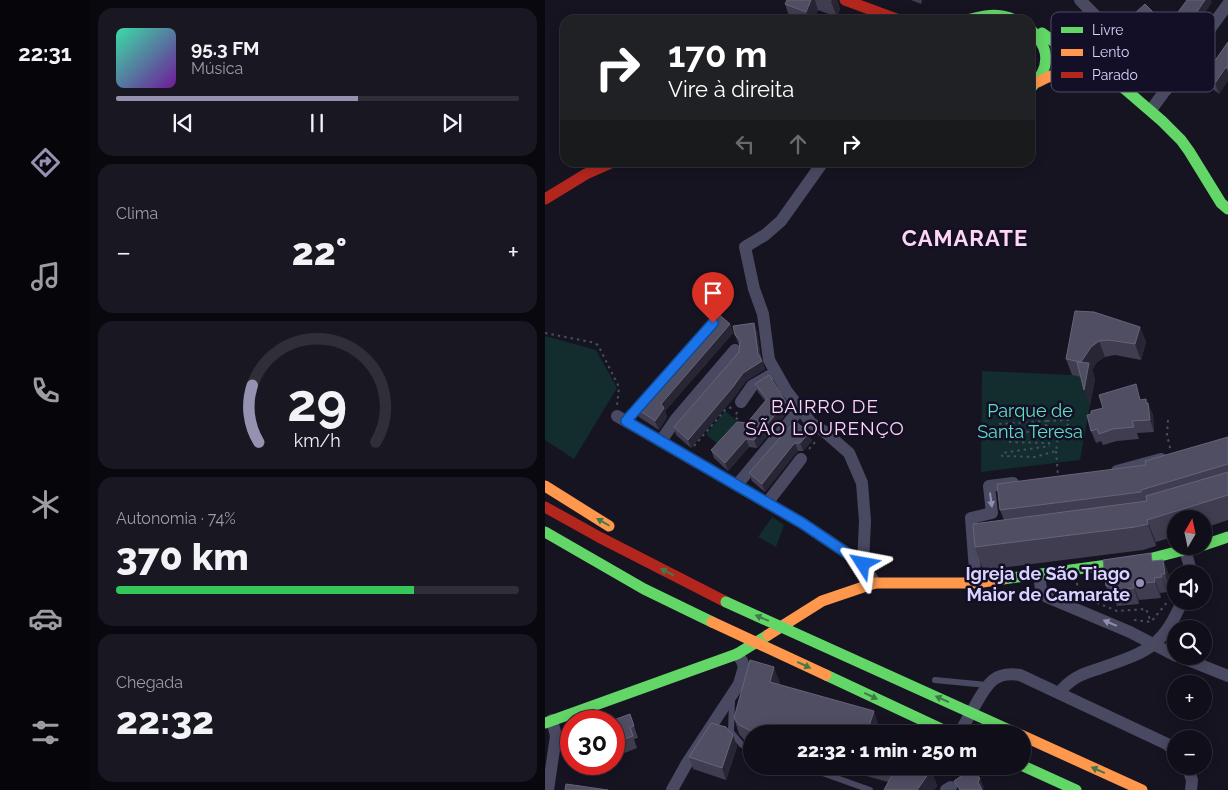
<!DOCTYPE html>
<html lang="pt">
<meta charset="utf-8">
<style>
:root{--surface:#100f19;--page:#191822;--text:#f1f3f6;--muted:#9c9ca2;--line:#302f38;--accent:#9591b1}
body{margin:0;font-family:Raleway,sans-serif;background:var(--page);color:var(--text);height:100vh;display:flex;flex-direction:column;font-size:19px;white-space:nowrap}
*{box-sizing:border-box;margin:0}
p{font-size:16px;color:var(--muted)}
.icon{flex:none;width:28px;height:28px;fill:none;stroke:currentColor;stroke-width:2;stroke-linecap:round;stroke-linejoin:round}
.map{position:relative;flex:1;overflow:hidden}
.sheet{display:flex;flex-direction:column;gap:8px;padding:8px;background:#09080e;width:455px}
.sheet>*{flex:none}
.guide{position:absolute;left:15px;top:15px;width:475px;height:152px;border-radius:15px;box-shadow:0 2px 12px #0003,0 0 0 1px var(--line);background:#202124;color:#fff;overflow:hidden}
.needle{width:32px;rotate:9deg}
.fabs{position:absolute;left:622px;top:510px;display:grid;gap:10px}
.fabs a{display:grid;place-items:center;width:45px;height:45px;border-radius:50%;background:var(--surface);box-shadow:0 2px 12px #0003,0 0 0 1px var(--line);font-size:25px}
.speed{position:absolute;left:15px;top:710px;display:flex;gap:10px;font-size:25px;font-weight:700;text-align:center}
.speed>*{display:grid;place-content:center;width:65px;height:65px;border-radius:50%;background:var(--surface);box-shadow:0 2px 12px #0003,0 0 0 1px var(--line);line-height:1}
.speed .limit{border:8px solid #d22;background:#fff;color:#111}
.pin{position:absolute;display:grid;place-items:center;width:42px;height:42px;color:#fff;margin:-51px -21px;border-radius:50% 50% 50% 0;rotate:-45deg;box-shadow:0 0 5px #0007}
.pin .icon{rotate:45deg}
.me{position:absolute;width:55px;margin:-28px;rotate:304deg;stroke-linejoin:round;filter:drop-shadow(0 0 4px #0008)}
.turn{display:flex;align-items:center;gap:18px;height:105px;padding:0 25px;font-size:22px}
.turn .icon{width:65px;height:65px;stroke-width:2.5}
.turn b{display:block;font-size:35px;line-height:42px}
.lanes{display:flex;align-items:center;height:48px;padding:0 25px;background:#0003;justify-content:center;gap:25px;direction:ltr}
.lanes .off{opacity:.35}
.big{font-size:38px;font-weight:800;line-height:1.1}
.sheet .tile{flex:1;display:flex;flex-direction:column;justify-content:center;gap:8px;min-width:0;padding:0 18px;border-radius:15px;background:var(--page)}
.sheet .dial{align-items:center;gap:0}
.dial svg{height:130px;overflow:visible;fill:none;stroke:var(--line);stroke-width:7;stroke-linecap:round;text-anchor:middle}
.dial text{fill:var(--text);stroke:none}
.song{display:flex;align-items:center;gap:15px}
.cover{width:60px;height:60px;border-radius:8px;background:linear-gradient(135deg,hsl(160 70% 55%),hsl(280 70% 35%))}
.played{height:5px;border-radius:2px;background:linear-gradient(90deg,var(--accent) 60%,var(--line) 60%)}
.keys{display:flex;justify-content:space-around;direction:ltr}
.heat{display:flex;justify-content:space-between;align-items:center;font-size:28px;direction:ltr}
.charge{height:8px;border-radius:4px;background:linear-gradient(90deg,#34c759 74%,var(--line) 0)}
.trip{position:absolute;left:198px;top:725px;width:288px;height:50px;border-radius:25px;background:var(--surface);box-shadow:0 2px 12px #0003,0 0 0 1px var(--line);font-weight:800;line-height:50px;text-align:center}
main{display:flex;flex:1;min-height:0}
.dock{display:flex;flex-direction:column;width:90px;justify-content:space-around;align-items:center;background:#06060a;color:var(--muted)}
.dock .icon{width:35px;height:35px}
.dock .on{color:var(--accent)}
.dock b{font-size:22px;color:var(--text)}
.map>svg:first-child{display:block}
.green{fill:#132c2d}
.lines{fill:none;stroke-linecap:round;stroke-linejoin:round}
.path{stroke:#44505f;stroke-width:2;stroke-dasharray:2.5 4;stroke-linecap:butt}
.lane{stroke:#4a4962;stroke-width:6}
.street{stroke:#4a4962;stroke-width:12}
.fast{stroke:#63d668;stroke-width:11}
.slow{stroke:#ff974d;stroke-width:11}
.jam{stroke:#b3261e;stroke-width:11}
.fast-bridge{stroke:#63d668;stroke-width:11}
.slow-bridge{stroke:#ff974d;stroke-width:11}
.wall{fill:#403d50}
.shaded-wall{fill:#282635}
.building{fill:#504e63;stroke:#66637b}
.oneway{fill:#928eb0}
.oneway2{fill:#3f7c4a}
.route-casing{stroke:#114b97;stroke-width:12}
.route{stroke:#1a73e8;stroke-width:9}
.poi-dot{fill:#9591b1;stroke:#130f26;stroke-width:2}
.labels{text-anchor:middle;dominant-baseline:central;stroke-width:5;stroke-linejoin:round;paint-order:stroke}
.park-label{font-size:18px;fill:#5fe0c0;stroke:#130f26}
.poi-label{font-size:18px;font-weight:bold;fill:#d9d4ff;stroke:#130f26;text-anchor:end}
.neighbourhood-label{font-size:19px;letter-spacing:1px;fill:#ffd6f0;stroke:#130f26}
.district-label{font-size:22px;font-weight:bold;letter-spacing:1px;fill:#ffd6f0;stroke:#130f26}
.key{fill:#130f26;stroke:#4e4a67;stroke-width:1}
.key-label{font-size:14px;fill:#d9d4ff}
</style>
<main>
<nav class="dock">
<b>22:31</b>
<svg class="icon on" aria-label="directions" viewBox="0 0 24 24"><path d="M12 3l9 9-9 9-9-9zM9 14v-3h6M13 9l2 2-2 2"/></svg>
<svg class="icon" aria-label="music" viewBox="0 0 24 24"><path d="M9 18V5l10-2v13"/><circle cx="6" cy="18" r="3"/><circle cx="16" cy="16" r="3"/></svg>
<svg class="icon" aria-label="phone" viewBox="0 0 24 24"><path d="M5 4h4l2 5-3 2q2 4 5 5l2-3 5 2v4C11 20 4 13 5 4z"/></svg>
<svg class="icon" aria-label="climate" viewBox="0 0 24 24"><path d="M12 3v18M4 7l16 10M4 17L20 7"/></svg>
<svg class="icon" aria-label="car" viewBox="0 0 24 24"><path d="M5 17H2v-5l4-1 3-4h7l3 4 3 1v5h-3M9 17h6M6 11h13"/><circle cx="7" cy="17" r="2"/><circle cx="17" cy="17" r="2"/></svg>
<svg class="icon" aria-label="filters" viewBox="0 0 24 24"><path d="M4 7h16M4 17h16"/><circle cx="9" cy="7" r="2"/><circle cx="15" cy="17" r="2"/></svg>
</nav>
<section class="sheet">
<div class="tile">
<div class="song"><i class="cover"></i><div><b>95.3 FM</b><p>Música</p></div></div>
<div class="played"></div>
<div class="keys"><svg class="icon" aria-label="previous" viewBox="0 0 24 24"><path d="M18 5L8 12l10 7zM5 5v14"/></svg><svg class="icon" aria-label="pause" viewBox="0 0 24 24"><path d="M8 5v14M16 5v14"/></svg><svg class="icon" aria-label="next" viewBox="0 0 24 24"><path d="M6 5l10 7-10 7zM19 5v14"/></svg></div>
</div>
<div class="tile"><p>Clima</p>
<div class="heat"><a>−</a><b class="big">22°</b><a>+</a></div>
</div>
<div class="tile dial"><svg viewBox="0 0 100 80">
<path d="M14 69A42 42 0 1 1 86 69"/>
<path d="M14 69A42 42 0 0 1 10 34" stroke="#9591b1"/>
<text x="50" y="56" font-size="32" font-weight="700">29</text>
<text x="50" y="72" font-size="11">km/h</text>
</svg></div>
<div class="tile"><p>Autonomia · 74%</p><b class="big">370 km</b><div class="charge"></div></div>
<div class="tile"><p>Chegada</p><b class="big">22:32</b></div>
</section>
<div class="map">
<svg width="683" height="790" viewBox="0 0 683 790">
<rect width="100%" height="100%" fill="#161421"/>
<g class="green">
<path d="M 485,30 C 490,48 496,56 485,73 Z"/>
<polygon points="0,336 51,350 72,388 29,459 0,440"/>
<polygon points="437,371 527,375 538,377 545,405 535,460 436,472"/>
<polygon points="180,411 196,424 176,447 161,434"/>
<polygon points="227,517 239,525 231,547 213,537"/>
</g>
<g class="lines">
<g class="path">
<polyline points="0,333 46,342 53,345 74,387 72,406"/>
<polyline points="192,412 190,417 197,423"/>
<polyline points="623,420 622,435 626,452"/>
<polyline points="502,421 524,420 524,423 513,438 511,451 490,457 457,456 457,453 505,446"/>
<polyline points="454,424 502,421 502,425 463,439 463,442 504,443 505,446"/>
<polyline points="149,446 180,410 187,407"/>
<polyline points="264,449 272,440"/>
<polyline points="511,451 513,476"/>
<polyline points="532,583 533,595 572,611 601,609 606,622"/>
<polyline points="589,620 606,622 623,601"/>
<polyline points="412,766 416,778"/>
</g>
<g class="lane">
<polyline points="81,421 95,404"/>
<polyline points="390,680 442,685"/>
<polyline points="187,700 186,732 197,745 206,748"/>
<polyline points="258,766 325,790"/>
</g>
<g class="street">
<polyline points="535,0 622,89"/>
<polyline points="606,110 683,4"/>
<polyline points="278,162 236,221 220,235 200,247 209,289 218,314 224,360 241,390 266,423 280,432 304,453 317,483 320,521 318,564"/>
<polyline points="196,402 207,386 224,376"/>
<polyline points="72,416 257,523 318,564 330,583"/>
<polyline points="116,441 131,419 190,350"/>
<polyline points="572,471 616,459"/>
<polyline points="192,485 255,409"/>
<polyline points="222,503 256,459"/>
<polyline points="640,550 647,574"/>
<polyline points="494,575 496,589 502,597 585,632 631,656"/>
<polyline points="431,583 426,518 447,513 444,486 468,483"/>
<polyline points="633,656 683,676"/>
<path d="M 514,693 C 525,679 536,674 553,669 C 598,653 618,649 637,601"/>
<path d="M 414,734 C 420,723 426,713 432,702 C 443,683 450,671 475,675 L 622,744 L 631,753"/>
<polyline points="642,766 647,780 646,790"/>
<polyline points="3,790 11,736 7,720"/>
<polyline points="127,790 142,763 194,684 199,667 197,661 192,654"/>
<polyline points="401,790 406,787"/>
</g>
<g class="fast">
<path d="M 422,20 C 434,17 444,14 457,16 C 482,20 511,46 497,73 C 494,79 489,84 485,89"/>
<polyline points="497,33 512,44 552,65 617,121 636,140 644,151 676,203 683,209"/>
<polyline points="0,532 99,589 167,622"/>
<polyline points="659,545 683,537"/>
<polyline points="458,579 600,560 654,546"/>
<polyline points="281,675 407,734"/>
<polyline points="0,723 192,654 223,635"/>
<polyline points="476,765 531,790"/>
</g>
<g class="slow">
<path d="M 493,82 C 515,70 534,67 559,74"/>
<polyline points="0,486 64,526"/>
<polyline points="223,635 277,601 330,583 431,583 458,579"/>
<polyline points="476,735 597,790"/>
</g>
<g class="jam">
<polyline points="300,0 354,20"/>
<polyline points="0,199 41,174 68,162"/>
<polyline points="0,507 54,537 181,602"/>
</g>
<polyline class="fast-bridge" points="181,602 473,734"/>
<polyline class="slow-bridge" points="167,622 281,675"/>
</g>
<g class="wall">
<polygon points="242,0 292,0 295,9 292,17 273,10 269,20 248,20 245,19 240,4"/>
<polygon points="366,0 377,0 376,4"/>
<polygon points="667,2 626,60 611,49 608,41 622,27"/>
<polygon points="589,14 613,22 601,33 592,22"/>
<polygon points="683,42 683,80 674,94 664,86 660,75"/>
<polygon points="530,311 595,327 601,342 596,360 570,355 560,357 552,362 547,370 550,379 545,405 536,377 527,375 521,359"/>
<polygon points="185,324 188,333 120,411 122,417 114,430 94,417 91,408"/>
<polygon points="212,331 216,358 220,369 201,381 191,395 146,448 131,435 129,427 194,352 194,344 193,343 190,335"/>
<polygon points="210,384 241,402 244,410 212,448 204,447 183,471 169,458 166,450 202,423 220,401 213,392"/>
<polygon points="601,399 608,415 609,432 592,433 594,439 572,441 558,445 556,441 551,443 546,431 596,400"/>
<polygon points="264,433 267,441 258,451 253,451 250,454 220,492 207,481 204,473"/>
<polygon points="683,437 683,520 659,528 659,519 631,519 631,536 611,542 611,546 598,550 438,570 430,547 459,520 455,510 601,465"/>
<polygon points="618,560 624,575 625,590 622,590 622,592 615,593 616,598 594,600 594,604 572,606 570,601 566,602 561,586 609,561"/>
<polygon points="235,683 234,685 334,726 334,729 352,734 206,734 206,744 200,741 194,734 189,718"/>
<polygon points="85,714 93,738 89,739 92,748 69,757 69,721"/>
<polygon points="188,735 192,747 181,780 148,769 144,757"/>
<polygon points="286,766 379,766 386,770 392,786 389,790 339,790 343,782"/>
</g>
<g class="shaded-wall">
<polygon points="266,0 270,0 273,10 269,20 264,20 261,12"/>
<polygon points="287,0 292,0 295,9 292,17 286,2"/>
<polygon points="660,0 666,0 667,2 626,60 624,52"/>
<polygon points="610,14 613,22 601,33 598,25"/>
<polygon points="681,67 683,73 683,80 674,94 670,83"/>
<polygon points="209,323 212,331 216,361 213,353"/>
<polygon points="185,324 188,333 120,411 122,417 114,430 110,421 116,404"/>
<polygon points="595,327 601,342 596,360 590,344"/>
<polygon points="554,341 560,357 552,362 547,370 550,379 545,405 539,390 536,362 546,347"/>
<polygon points="217,361 220,369 201,381 191,395 146,448 143,440 198,373"/>
<polygon points="601,399 608,415 609,432 605,420"/>
<polygon points="241,402 244,410 212,448 209,440"/>
<polygon points="264,433 267,441 258,451 255,443"/>
<polygon points="201,439 204,447 183,471 180,463"/>
<polygon points="250,443 253,451 250,454 220,492 217,484 247,446"/>
<polygon points="602,520 611,542 611,546 603,524"/>
<polygon points="618,560 624,575 625,590 620,574"/>
<polygon points="616,574 622,590 622,592"/>
<polygon points="609,578 615,593 616,598 610,582"/>
<polygon points="588,584 594,600 594,604 589,588"/>
<polygon points="229,667 235,683 231,698 225,682"/>
<polygon points="329,711 334,726 332,734 324,726"/>
<polygon points="188,735 192,747 181,780 177,768"/>
<polygon points="386,770 392,786 389,790 372,790"/>
<polygon points="435,778 439,788 438,790 435,790 433,782"/>
</g>
<g class="building">
<polygon points="242,0 266,0 261,12 240,4"/>
<polygon points="642,0 660,0 624,52 608,41 620,25 622,27"/>
<polygon points="600,4 610,14 598,25 589,14"/>
<polygon points="683,42 683,69 681,67 670,83 660,75"/>
<polygon points="170,311 185,324 116,404 119,408 110,421 91,408 94,401 168,317"/>
<polygon points="530,311 549,312 595,327 590,344 564,340 554,341 546,347 536,362 521,359"/>
<polygon points="209,323 213,353 217,361 198,373 188,387 143,440 129,427 194,352 195,340 190,335 188,326"/>
<polygon points="532,362 544,363 539,390"/>
<polygon points="224,375 241,402 209,440 201,439 180,463 166,450 192,422 202,423 222,399 210,384"/>
<polygon points="591,384 595,400 601,399 601,403 603,403 605,420 587,421 589,427 568,429 554,434 552,429 546,431 542,415 546,414 546,411 558,408 554,395"/>
<polygon points="250,421 264,433 255,443 250,443 247,446 217,484 204,473"/>
<polygon points="683,437 683,464 596,490 596,492 455,510 452,484 601,465 600,461"/>
<polygon points="683,472 683,495 602,520 603,524 590,527 430,547 428,524 602,501 601,496"/>
<polygon points="606,553 607,561 618,560 620,574 616,574 617,577 609,578 610,582 588,584 589,588 566,591 566,586 561,586 558,560"/>
<polygon points="205,660 229,667 225,682 329,711 324,726 352,734 219,734 204,730 194,725 189,718"/>
<polygon points="85,714 89,726 85,727 88,736 69,743 69,721 66,721"/>
<polygon points="166,723 181,727 188,735 177,768 144,757"/>
<polygon points="337,766 379,766 386,770 372,790 339,790 350,770"/>
<polygon points="426,769 435,778 433,782 437,790 415,790 409,781"/>
<polygon points="21,784 63,790 20,790"/>
</g>
<defs><path id="oneway-solid" d="M-6-.8H1V-3.2L6.5 0L1 3.2V.8H-6Z" transform="scale(1.25)"/></defs>
<g class="oneway">
<use href="#oneway-solid" transform="translate(446 500) rotate(82)"/>
<use href="#oneway-solid" transform="translate(565 623) rotate(-157)"/>
</g>
<g class="oneway2">
<use href="#oneway-solid" transform="translate(58 522) rotate(-150)"/>
<use href="#oneway-solid" transform="translate(122 572) rotate(-153)"/>
<use href="#oneway-solid" transform="translate(217 618) rotate(-157)"/>
<use href="#oneway-solid" transform="translate(259 665) rotate(25)"/>
<use href="#oneway-solid" transform="translate(326 696) rotate(25)"/>
<use href="#oneway-solid" transform="translate(397 699) rotate(-156)"/>
<use href="#oneway-solid" transform="translate(553 770) rotate(-156)"/>
</g>
<g class="lines">
<defs>
<polyline id="route" points="168,323 81,421 257,523 318,564"/>
</defs>
<use href="#route" class="route-casing"/>
<use href="#route" class="route"/>
</g>
<circle class="poi-dot" cx="595" cy="583" r="5"/>
<g class="labels">
<g class="park-label">
<text x="485" y="410">Parque de<tspan x="485" dy="21">Santa Teresa</tspan></text>
</g>
<g class="poi-label">
<text x="585" y="573">Igreja de São Tiago<tspan x="585" dy="21">Maior de Camarate</tspan></text>
</g>
<g class="neighbourhood-label">
<text x="280" y="406">BAIRRO DE<tspan x="280" dy="22">SÃO LOURENÇO</tspan></text>
</g>
<g class="district-label">
<text x="420" y="238">CAMARATE</text>
</g>
</g>
<rect x="506" y="12" width="164" height="80" rx="8" class="key"/>
<rect x="516" y="27" width="22" height="6" fill="#63d668"/>
<rect x="516" y="49" width="22" height="7" fill="#ff974d"/>
<rect x="516" y="72" width="22" height="6" fill="#b3261e"/>
<g class="key-label">
<text x="547" y="35">Livre</text>
<text x="547" y="57">Lento</text>
<text x="547" y="80">Parado</text>
</g>
</svg>
<div class="fabs">
<a><svg class="needle" viewBox="-14 -14 28 28"><path d="M0-13l5 13h-10z" fill="#e53935"/><path d="M0 13l5-13h-10z" fill="#9c9ca2"/></svg></a>
<a><svg class="icon" aria-label="sound" viewBox="0 0 24 24"><path d="M4 9h4l5-4v14l-5-4H4zM17 9q2 3 0 6"/></svg></a>
<a><svg class="icon" aria-label="search" viewBox="0 0 24 24"><circle cx="10" cy="10" r="6"/><path d="M15 15l6 6"/></svg></a>
<a>+</a>
<a>−</a>
</div>
<div class="speed"><div class="limit">30</div></div>
<div class="pin" style="left:168px;top:323px;background:#d93025"><svg class="icon" aria-label="arrive" viewBox="0 0 24 24"><path d="M6 21V4h12l-3 4 3 4H6"/></svg></div>
<svg class="me" style="left:318px;top:564px" viewBox="-20 -20 40 40"><path d="M0-17L14 15 0 8-14 15z" fill="#1a73e8" stroke="#fff" stroke-width="4"/></svg>
<div class="trip">22:32 · 1 min · 250 m</div>
<div class="guide">
<div class="turn"><svg class="icon" aria-label="right" viewBox="0 0 24 24"><path d="M7 20v-9h11M14 6l5 5-5 5"/></svg><div><b>170 m</b>Vire à direita</div></div>
<div class="lanes"><svg class="icon off" aria-label="left" viewBox="0 0 24 24"><path d="M17 20v-9H6M10 6l-5 5 5 5"/></svg><svg class="icon off" aria-label="ahead" viewBox="0 0 24 24"><path d="M12 20V5M6 11l6-6 6 6"/></svg><svg class="icon" aria-label="right" viewBox="0 0 24 24"><path d="M7 20v-9h11M14 6l5 5-5 5"/></svg></div>
</div>
</div>
</main>
